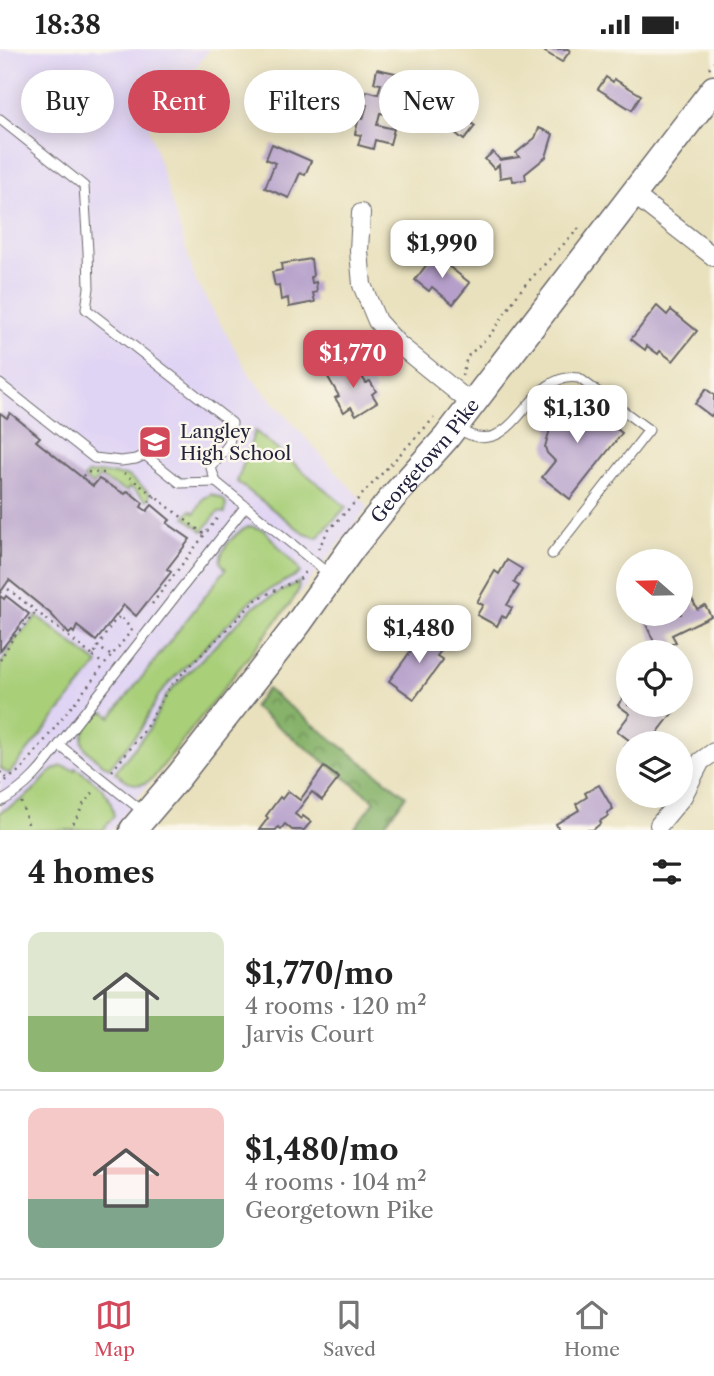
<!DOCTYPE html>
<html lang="en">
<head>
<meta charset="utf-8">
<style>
	body { margin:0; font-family:"Libre Caslon Text",serif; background:#f6f6f6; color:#222; height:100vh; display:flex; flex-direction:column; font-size:26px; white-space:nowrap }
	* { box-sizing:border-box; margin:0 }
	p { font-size:23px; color:#767676 }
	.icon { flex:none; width:38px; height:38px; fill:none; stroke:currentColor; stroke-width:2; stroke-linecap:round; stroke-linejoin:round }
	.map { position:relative; height:781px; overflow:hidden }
	.panel { display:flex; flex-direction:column; background:#fff; flex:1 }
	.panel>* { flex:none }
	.guide { position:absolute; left:21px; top:21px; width:672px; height:63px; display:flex; gap:14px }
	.needle { width:46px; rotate:290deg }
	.controls { position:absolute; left:616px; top:500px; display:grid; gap:14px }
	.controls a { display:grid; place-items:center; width:77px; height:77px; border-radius:50%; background:#fff; box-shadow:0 4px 18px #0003; font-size:35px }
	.price { position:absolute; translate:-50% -60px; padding:0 16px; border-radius:14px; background:#fff; color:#222; font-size:23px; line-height:46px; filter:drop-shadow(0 2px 4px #0008) }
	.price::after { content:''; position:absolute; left:50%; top:42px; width:21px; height:16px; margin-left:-10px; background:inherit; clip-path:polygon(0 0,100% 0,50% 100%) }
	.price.on { background:#d1495b; color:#fff }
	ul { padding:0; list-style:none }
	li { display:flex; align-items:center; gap:21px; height:175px; padding:0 28px }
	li+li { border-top:2px solid #e0e0e0 }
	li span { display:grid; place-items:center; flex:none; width:196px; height:140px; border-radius:14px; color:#555 }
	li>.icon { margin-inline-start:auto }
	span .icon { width:84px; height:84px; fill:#fffc; stroke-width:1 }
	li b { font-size:30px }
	h2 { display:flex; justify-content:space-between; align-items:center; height:84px; padding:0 28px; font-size:30px }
	.tag { padding:0 24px; border-radius:32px; background:#fff; box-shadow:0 4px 18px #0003; font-size:24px; line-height:63px }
	.tag.on { background:#d1495b; color:#fff }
	.status { display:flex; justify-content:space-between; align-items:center; height:49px; padding:0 35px; background:#fff; direction:ltr }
	.status svg { height:19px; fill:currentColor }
	.menu { display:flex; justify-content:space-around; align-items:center; height:98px; border-top:2px solid #e0e0e0; background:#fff; font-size:19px; color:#767676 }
	.menu a { display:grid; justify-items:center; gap:4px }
	.menu .on { color:#d1495b }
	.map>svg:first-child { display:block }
	.built { fill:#e0d4f4 }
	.grass { fill:#a9cf79; stroke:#66785a; stroke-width:2 }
	.forest { fill:url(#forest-crowns); stroke:#546a52; stroke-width:2 }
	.building { fill:#b6a0cb }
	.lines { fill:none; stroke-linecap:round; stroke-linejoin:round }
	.lane-casing { stroke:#686568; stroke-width:11 }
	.street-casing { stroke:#686568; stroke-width:20 }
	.primary-casing { stroke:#686568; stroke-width:29 }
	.path { stroke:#686568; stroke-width:2.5; stroke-dasharray:2 5; stroke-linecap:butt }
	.lane { stroke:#fff; stroke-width:9 }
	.street { stroke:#fff; stroke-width:18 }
	.primary { stroke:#fff; stroke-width:26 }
	.labels { text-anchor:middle; stroke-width:5; stroke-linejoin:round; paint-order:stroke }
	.poi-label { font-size:19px; fill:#22223b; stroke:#fbf7ec; text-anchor:start }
	.street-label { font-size:19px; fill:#22223b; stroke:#fbf7ec }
</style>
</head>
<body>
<div class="status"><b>18:38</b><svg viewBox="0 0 49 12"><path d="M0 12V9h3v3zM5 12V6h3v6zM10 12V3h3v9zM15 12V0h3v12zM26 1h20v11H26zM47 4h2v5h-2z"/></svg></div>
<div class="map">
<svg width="714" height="781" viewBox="0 0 714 781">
	<defs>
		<pattern id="forest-crowns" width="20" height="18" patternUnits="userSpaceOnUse" patternTransform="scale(1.75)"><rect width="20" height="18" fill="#86b269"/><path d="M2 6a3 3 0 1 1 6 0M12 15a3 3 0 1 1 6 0" fill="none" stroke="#6d9058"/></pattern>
	</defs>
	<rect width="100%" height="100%" fill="#fbf7ec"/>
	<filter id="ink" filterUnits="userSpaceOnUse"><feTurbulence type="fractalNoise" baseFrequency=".0143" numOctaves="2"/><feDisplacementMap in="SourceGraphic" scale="14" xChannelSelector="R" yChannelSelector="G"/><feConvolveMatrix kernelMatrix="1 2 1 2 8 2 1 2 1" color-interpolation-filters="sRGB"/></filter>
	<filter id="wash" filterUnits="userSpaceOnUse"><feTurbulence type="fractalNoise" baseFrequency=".00686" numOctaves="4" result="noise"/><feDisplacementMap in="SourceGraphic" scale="28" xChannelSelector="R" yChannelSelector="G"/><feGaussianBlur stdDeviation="1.57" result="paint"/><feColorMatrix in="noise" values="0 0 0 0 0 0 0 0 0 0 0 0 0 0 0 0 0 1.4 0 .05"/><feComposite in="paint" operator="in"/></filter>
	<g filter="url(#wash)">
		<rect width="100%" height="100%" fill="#e9e1bd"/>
		<path class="built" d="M0,0H210L149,79L196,233L252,329L368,458L112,781H0Z"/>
		<g class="grass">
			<path d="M255,382L346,458L317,489L305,485L237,433Z"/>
			<path d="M99,424L128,427L149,443L150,448L147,451L130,438L126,442L99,428L93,436L84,429L87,425Z"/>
			<path d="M211,445L223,450L226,455L225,464L218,463L203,482L185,468L191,461L195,464L203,450Z"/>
			<path d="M250,477L264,481L297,518L300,524L254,549L170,633L159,646L141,680L109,719C83,701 71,693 96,665L105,663L111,668L226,520L220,513C221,498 237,482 250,477Z"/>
			<path d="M299,533L298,542L293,551L154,728C139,742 129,734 115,723L148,682L166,647L175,637L254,557Z"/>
			<path d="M37,567L98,615L9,725L0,719V616L15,591Z"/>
			<path d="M62,717L75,721L76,719C97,734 110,741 114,767L103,781H0V763C13,757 24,750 35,740C44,731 49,721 62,717Z"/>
		</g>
		<path class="forest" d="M267,640L406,747L380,781H353L375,752L253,658Z"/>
		<g id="blocks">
			<g class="building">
				<path d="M547,0H568L570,2L562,13L545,3Z"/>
				<path d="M377,20L400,25L396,41L390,39L388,47H390L386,65L380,64L377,76L394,80L390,95L375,91L373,100L358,96L361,86L355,85L359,69L363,70L367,56L363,55L367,42L378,45L381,35L374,34Z"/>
				<path d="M606,28L613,33L614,30L641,46L632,61L598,40Z"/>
				<path d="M460,65L475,77L464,91L449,79Z"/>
				<path d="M539,79L553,85L546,108L525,125L526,131L513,132L512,127L500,129L499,116L494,120L485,110L493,103L500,111L519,108L516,104L535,89Z"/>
				<path d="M272,95L311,112L305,126L300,124L289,149L265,139L275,114L266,110Z"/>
				<path d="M434,206L470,234L453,255L432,238L429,242L415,231Z"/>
				<path d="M311,210L313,227L311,228L312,234L316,233L317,243L313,244L315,253L289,258L288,249L281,251L279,236L275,237L272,223L282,221L281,215Z"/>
				<path d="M657,257L667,266L671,261L697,282L673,312L660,302L658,305L647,297L645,301L631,290Z"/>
				<path d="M351,314L359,328L361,326L366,334L370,332L376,342L372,345L377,353L356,366L351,358L344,363L335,349L339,347L328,328Z"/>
				<path d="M706,340L714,346V363L711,367L695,355Z"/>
				<path d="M595,348L608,358L600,367L622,384L570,450L542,428L555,412L547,404L545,398L550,380L542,374L556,358L563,363L578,357H587Z"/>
				<path d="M0,364L7,369L10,364L40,388L36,392L93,437L99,430L125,445L128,442L143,454L141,458L147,462L152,456L170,471L167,474L190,490L167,520L171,523L136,567L124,556L96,592L77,577L74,584L72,582L69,585L51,565L9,531L0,544Z"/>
				<path d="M507,511L522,520L514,534L519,537L507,556L512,559L506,569L502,567L497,577L477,566L483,556L477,553L495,522L499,525Z"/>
				<path d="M0,547L4,550L6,547L29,565L0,602Z"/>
				<path d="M692,550L697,560L705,556L711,567L672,586L676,593L658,602L644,571L655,565H681V555Z"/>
				<path d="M426,581L446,595L437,607L443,611L414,650L389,632Z"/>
				<path d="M628,643V656H666L674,662L652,691L649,689L647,692L650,695H628V701L625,698L630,692L617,682L630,665L618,656Z"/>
				<path d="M324,718L339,729L322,751L312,743L295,765L301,770L303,767L311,773L304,781H292L285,775L281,780L278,778L276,781H259L268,769L266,767L280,748L282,750L288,742L300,751Z"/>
				<path d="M599,736L613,760L607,764L608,767L600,772L601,774L593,781H559L556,775L579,761L576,755L587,748L585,744Z"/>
			</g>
		</g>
	</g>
	<g filter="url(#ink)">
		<use href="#blocks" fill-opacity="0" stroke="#686568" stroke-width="2"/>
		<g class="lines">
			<defs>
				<g id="lane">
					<path d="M0,70L84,137L88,202L89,239L86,260L232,374L229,395L211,419L216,433L330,526"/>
					<path d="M0,335L94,409L121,412L136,410L145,406L180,434L216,433"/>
					<path d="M456,378C516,421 524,320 579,329L649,381L552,505"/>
					<path d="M59,696L145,764"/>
					<path d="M0,753C26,739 42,720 59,696L245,458"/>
				</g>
				<g id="street">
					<path d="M633,145L714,208"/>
					<path d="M361,164L359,202L362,236L377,272L398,295L472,355"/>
					<path d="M659,776L683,747L701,712L714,703"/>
				</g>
				<g id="primary">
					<path id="s1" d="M133,781L179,727L298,575L352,499L393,448L446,389L714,40"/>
				</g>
			</defs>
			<use href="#lane" class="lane-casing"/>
			<use href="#street" class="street-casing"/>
			<use href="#primary" class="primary-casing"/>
			<g class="path">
				<path d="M709,19L714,13"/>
				<path d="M462,327L467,308L490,286L523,238L580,178"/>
				<path d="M124,424L205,486"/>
				<path d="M83,427L86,423L104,424"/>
				<path d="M149,453L155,447"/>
				<path d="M318,500L328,482L434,369"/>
				<path d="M8,540L93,607L98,598"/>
				<path d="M152,555L218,468"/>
				<path d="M110,606L98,598L111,576L120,567L131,580"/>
				<path d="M93,607L103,615"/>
				<path d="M0,611L13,589L36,563"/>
				<path d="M112,722L142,685L170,637L257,550L301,529L306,521"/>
				<path d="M0,723L8,730"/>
				<path d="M0,736L23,719L135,577"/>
				<path d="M21,753L30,781"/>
				<path d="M70,781L84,754L96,740"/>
			</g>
			<use href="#lane" class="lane"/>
			<use href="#street" class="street"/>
			<use href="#primary" class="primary"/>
		</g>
	</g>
	<defs>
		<symbol id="school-square" viewBox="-11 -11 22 22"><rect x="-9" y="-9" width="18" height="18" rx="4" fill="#d1495b" stroke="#fbf7ec"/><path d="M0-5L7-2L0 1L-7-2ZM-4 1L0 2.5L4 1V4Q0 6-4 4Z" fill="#fff"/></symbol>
	</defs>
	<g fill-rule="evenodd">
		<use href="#school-square" x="136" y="374" width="38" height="38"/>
	</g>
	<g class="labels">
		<g class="poi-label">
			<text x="180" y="389">Langley<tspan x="180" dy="22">High School</tspan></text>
		</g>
		<g class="street-label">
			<text dy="7" stroke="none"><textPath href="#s1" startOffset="471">Georgetown Pike</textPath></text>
		</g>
	</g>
</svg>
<div class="controls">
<a><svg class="needle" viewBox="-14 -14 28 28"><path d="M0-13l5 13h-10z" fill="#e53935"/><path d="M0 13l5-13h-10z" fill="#767676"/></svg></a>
<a><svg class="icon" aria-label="locate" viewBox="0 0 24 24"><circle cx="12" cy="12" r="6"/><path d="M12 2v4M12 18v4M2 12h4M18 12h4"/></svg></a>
<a><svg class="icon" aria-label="layers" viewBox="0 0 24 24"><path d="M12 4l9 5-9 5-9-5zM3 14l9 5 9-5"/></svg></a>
</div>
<b class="price" style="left:442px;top:231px">$1,990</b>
<b class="price on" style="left:353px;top:341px">$1,770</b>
<b class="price" style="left:577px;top:396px">$1,130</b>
<b class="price" style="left:419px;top:616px">$1,480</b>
<div class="guide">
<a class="tag">Buy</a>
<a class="tag on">Rent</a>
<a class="tag">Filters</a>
<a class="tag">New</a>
</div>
</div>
<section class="panel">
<h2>4 homes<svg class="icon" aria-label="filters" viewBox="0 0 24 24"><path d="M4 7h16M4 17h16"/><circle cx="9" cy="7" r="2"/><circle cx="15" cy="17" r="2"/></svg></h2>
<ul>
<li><span style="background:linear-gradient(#dfe7d0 60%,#8fb573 0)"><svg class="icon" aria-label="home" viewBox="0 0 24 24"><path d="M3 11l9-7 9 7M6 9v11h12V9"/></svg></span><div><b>$1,770/mo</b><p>4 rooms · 120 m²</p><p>Jarvis Court</p></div></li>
<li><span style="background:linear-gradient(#f6c9c9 65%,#7fa58c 0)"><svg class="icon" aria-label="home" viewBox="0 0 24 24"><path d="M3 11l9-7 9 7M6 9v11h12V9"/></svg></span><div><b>$1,480/mo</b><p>4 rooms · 104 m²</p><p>Georgetown Pike</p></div></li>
</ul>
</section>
<nav class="menu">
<a class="on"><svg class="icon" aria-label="map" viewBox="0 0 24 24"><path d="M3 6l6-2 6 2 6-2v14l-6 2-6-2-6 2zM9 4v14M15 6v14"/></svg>Map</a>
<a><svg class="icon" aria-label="saved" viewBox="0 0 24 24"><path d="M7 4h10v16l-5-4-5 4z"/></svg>Saved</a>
<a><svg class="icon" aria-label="home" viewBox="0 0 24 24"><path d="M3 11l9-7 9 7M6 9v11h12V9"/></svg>Home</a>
</nav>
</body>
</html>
